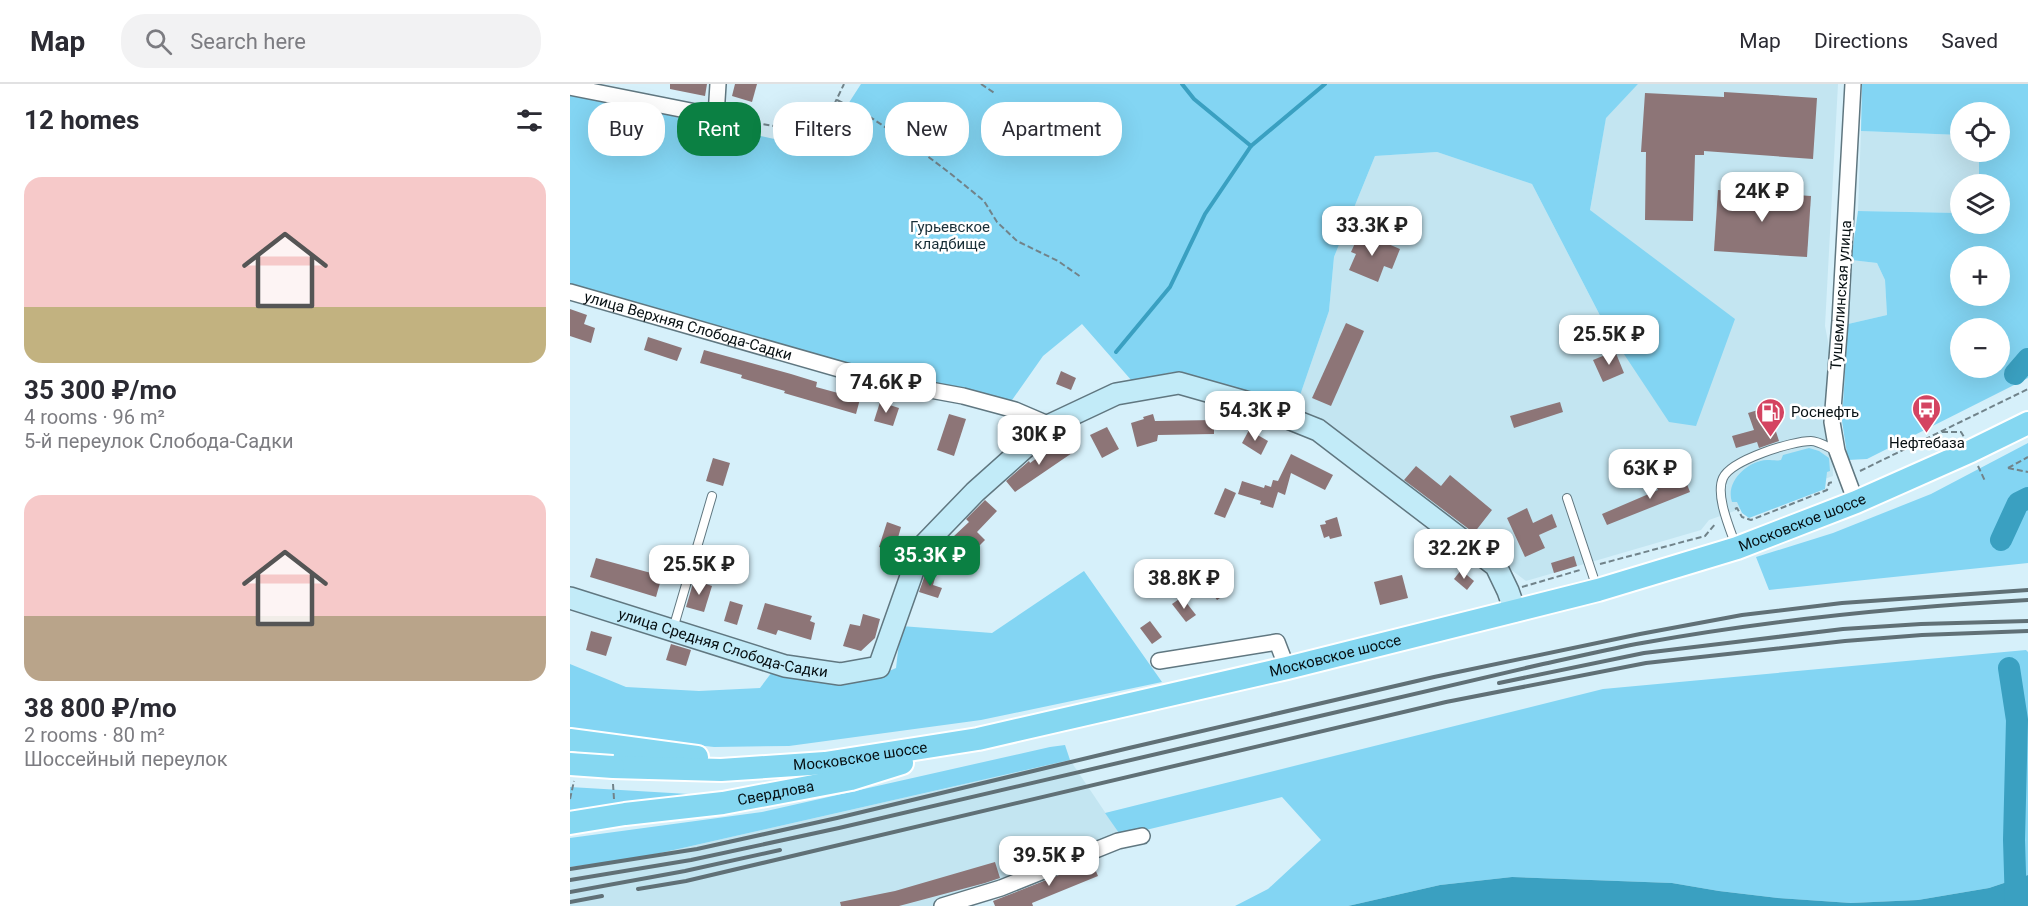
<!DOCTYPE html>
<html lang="en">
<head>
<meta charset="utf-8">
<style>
	body { margin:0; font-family:Roboto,sans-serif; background:#f2f2f3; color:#2b2b33; height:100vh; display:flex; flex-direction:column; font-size:22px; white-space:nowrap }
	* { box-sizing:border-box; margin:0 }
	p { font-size:20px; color:#7c7c81 }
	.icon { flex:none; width:33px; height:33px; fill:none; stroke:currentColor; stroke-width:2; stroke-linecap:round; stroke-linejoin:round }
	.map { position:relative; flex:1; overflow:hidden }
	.drawer { display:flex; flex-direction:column; background:#fff; width:570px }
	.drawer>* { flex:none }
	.guide { position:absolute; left:18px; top:18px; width:570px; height:54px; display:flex; gap:12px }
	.fabs { position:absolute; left:1380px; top:18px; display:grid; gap:12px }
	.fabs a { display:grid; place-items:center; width:60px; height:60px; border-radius:50%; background:#fff; box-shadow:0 6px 24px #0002; font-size:30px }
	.price { position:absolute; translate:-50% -51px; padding:0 14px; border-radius:12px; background:#fff; color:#222; font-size:20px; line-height:39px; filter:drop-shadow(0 2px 3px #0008) }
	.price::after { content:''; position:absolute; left:50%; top:36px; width:18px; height:14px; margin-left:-9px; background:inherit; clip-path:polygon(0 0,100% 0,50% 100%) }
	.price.current { background:#0b8043; color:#fff }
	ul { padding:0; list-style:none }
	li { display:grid; align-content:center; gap:12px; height:318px; padding:0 24px }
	li span { display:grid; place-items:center; height:186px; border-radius:18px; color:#555 }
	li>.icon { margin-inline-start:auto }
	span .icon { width:108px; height:108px; fill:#fffc; stroke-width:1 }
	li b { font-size:26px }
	h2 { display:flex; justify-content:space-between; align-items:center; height:72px; padding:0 24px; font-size:26px }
	.pill { padding:0 21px; border-radius:24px; background:#fff; box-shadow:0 6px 24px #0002; font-size:21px; line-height:54px }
	.pill.current { background:#0b8043; color:#fff }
	header { display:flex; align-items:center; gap:36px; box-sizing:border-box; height:84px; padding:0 30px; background:#fff; border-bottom:2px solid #e1e1e2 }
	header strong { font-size:28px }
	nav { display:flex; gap:33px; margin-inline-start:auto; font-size:21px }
	.search { width:420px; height:54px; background:#f2f2f3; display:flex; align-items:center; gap:15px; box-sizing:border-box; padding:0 21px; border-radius:24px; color:#7c7c81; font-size:22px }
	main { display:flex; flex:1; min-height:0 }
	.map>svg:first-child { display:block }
	.built { fill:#c3e5f1 }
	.green { fill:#83d5f3; fill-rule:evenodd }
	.water { fill:#3aa0c1 }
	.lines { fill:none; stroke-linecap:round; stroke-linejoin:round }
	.stream { stroke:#3aa0c1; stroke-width:4 }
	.river { stroke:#3aa0c1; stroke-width:22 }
	.building { fill:#8d7577 }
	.lane-casing { stroke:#607780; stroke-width:10 }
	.street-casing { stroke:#607780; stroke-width:18 }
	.secondary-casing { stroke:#607780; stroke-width:24 }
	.primary-casing { stroke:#fff; stroke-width:26 }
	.path { stroke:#71838a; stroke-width:2; stroke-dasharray:6 3; stroke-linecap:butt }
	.lane { stroke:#fff; stroke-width:8 }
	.street { stroke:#fff; stroke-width:15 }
	.secondary { stroke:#c2ebf8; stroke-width:21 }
	.primary { stroke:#85d7f1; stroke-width:22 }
	.rail { stroke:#607076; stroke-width:4 }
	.primary-bridge-casing { stroke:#fff; stroke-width:26; stroke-linecap:butt }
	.primary-bridge { stroke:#85d7f1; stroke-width:22 }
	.labels { text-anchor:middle; stroke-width:5; stroke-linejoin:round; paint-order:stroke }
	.park-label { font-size:15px; fill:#192f38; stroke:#fff }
	.street-label { font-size:15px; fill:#071013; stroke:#fff }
	.poi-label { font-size:15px; fill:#071013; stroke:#fff; text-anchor:start }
</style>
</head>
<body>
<header>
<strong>Map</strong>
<div class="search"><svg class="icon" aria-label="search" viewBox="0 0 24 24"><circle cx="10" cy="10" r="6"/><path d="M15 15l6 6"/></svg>Search here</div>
<nav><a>Map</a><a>Directions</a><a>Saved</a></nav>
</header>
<main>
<section class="drawer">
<h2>12 homes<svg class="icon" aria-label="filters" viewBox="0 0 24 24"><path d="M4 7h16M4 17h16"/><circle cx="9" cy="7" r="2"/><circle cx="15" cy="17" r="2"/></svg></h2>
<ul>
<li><span style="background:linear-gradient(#f6c9c9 70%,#c2b280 0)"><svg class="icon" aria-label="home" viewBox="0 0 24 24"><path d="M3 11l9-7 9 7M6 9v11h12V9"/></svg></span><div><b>35 300 ₽/mo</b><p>4 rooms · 96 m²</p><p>5-й переулок Слобода-Садки</p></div></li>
<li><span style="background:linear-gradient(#f6c9c9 65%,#b9a48a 0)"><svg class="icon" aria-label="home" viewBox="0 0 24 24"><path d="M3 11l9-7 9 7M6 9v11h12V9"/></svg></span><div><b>38 800 ₽/mo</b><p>2 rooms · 80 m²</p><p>Шоссейный переулок</p></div></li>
</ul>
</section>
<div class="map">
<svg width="1458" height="822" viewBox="0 0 1458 822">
	<rect width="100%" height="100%" fill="#d6f0fa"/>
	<g class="built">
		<path d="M1068,0H1268L1255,242L1259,263L1263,392L1139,436L1131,446L956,497L726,323L759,227L764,173L805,72L867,68L962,100L1036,243L1020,126L1036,33Z"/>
		<path d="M1291,47L1390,51V68H1409V100H1390V129L1288,127Z"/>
		<path d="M1281,176L1307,179L1315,196L1317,231L1278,240Z"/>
		<path d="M500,676L551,752L364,822H0V783L64,775Z"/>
	</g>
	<g class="green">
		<path d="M291,0H1068L1036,34L1020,126L1165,235L1126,342L1099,338L1036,243L962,100L867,68L805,72L764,173L759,227L726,323L603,288L562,297L512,240L473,272L440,319L313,293L0,201V9L249,65Z"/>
		<path d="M1292,0H1458V294L1297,375L1278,376L1272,337L1278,240L1317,231L1315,196L1307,179L1281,176L1288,127L1390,129V140H1430V100H1409V68H1430V28H1390V51L1291,47ZM1390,172H1430V212H1390ZM1390,244H1430V284H1390Z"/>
		<path d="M1458,359V479L1199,506L1186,473L1263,449L1361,410Z"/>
		<path d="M1239,364L1249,367L1259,374L1260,387L1257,388L1255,405L1179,434L1172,429L1167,418H1162C1155,398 1177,377 1197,376C1203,376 1206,377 1211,376L1213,371Z"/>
		<path d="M514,487L592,598L411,636L219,662L144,663L0,647V580L56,603L129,607L190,604L202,588L236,596L297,597L326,584L331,542L422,549Z"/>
		<path d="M1456,566L1458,568V791L1419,804L1348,816L1281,819L1208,814L1149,807L1102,799L942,793L870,801L778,822H665L698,805L751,756L712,713L551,752L535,729L1033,605Z"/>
		<path d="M495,661L500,676L64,775L0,783V754L192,728L480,663Z"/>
		<path d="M0,703L135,711L0,735Z"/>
	</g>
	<path class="water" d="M1458,791V822H778L870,801L942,793L1102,799L1149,807L1208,814L1281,819L1348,816L1419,804Z"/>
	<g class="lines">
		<g class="stream">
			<path d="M612,0L624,15L681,62"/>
			<path d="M546,268L600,203L635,130L681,62L755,0"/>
		</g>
		<g class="river">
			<path d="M1445,290L1458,275"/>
			<path d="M1431,456L1448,419L1458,414"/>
			<path d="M1439,584L1447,636L1444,756L1446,822"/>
		</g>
	</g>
	<g class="building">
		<path d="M100,0H137L135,12L100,5Z"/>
		<path d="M165,0H187L182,18L162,12Z"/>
		<path d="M1154,8L1247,14L1243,75L1134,67V71H1125L1123,137L1075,136L1076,68H1071L1075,9L1154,13Z"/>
		<path d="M1148,106L1241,112L1237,173L1144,167Z"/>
		<path d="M790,148L830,165L822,185L814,182L808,198L779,186L786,170L781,168Z"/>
		<path d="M0,225L17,231L14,240L25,244L21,259L0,252Z"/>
		<path d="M776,239L794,247L761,322L742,314Z"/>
		<path d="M78,253L112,264L107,277L74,266Z"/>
		<path d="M134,266L221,290L247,298L246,303L290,315L286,330L214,309L215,307L171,294L172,291L130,279Z"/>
		<path d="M1045,267L1054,289L1033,298L1023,276Z"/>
		<path d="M491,287L506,294L501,306L486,300Z"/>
		<path d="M310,318L329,324L323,342L304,337Z"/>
		<path d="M990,318L993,328L944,344L940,332Z"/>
		<path d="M1198,323L1209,357L1189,364L1187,358L1166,364L1162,352L1184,346L1178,329Z"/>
		<path d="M379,330L396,335L384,372L367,366Z"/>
		<path d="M583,330L585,337L644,336V350L588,351L587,357L567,363L561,339L574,335L573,333Z"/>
		<path d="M537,343L549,365L532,374L520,351Z"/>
		<path d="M679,346L698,357L691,371L672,359Z"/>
		<path d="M497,356L505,367L445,408L436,397L459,377L460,379L474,369L475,371Z"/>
		<path d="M721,370L763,391L755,406L721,389L715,411L708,408L703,424L690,420L691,417L668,410L672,397L694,404L695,401L701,403L703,396L708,397Z"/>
		<path d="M143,374L160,379L153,402L136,397Z"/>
		<path d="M846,382L871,402L880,391L922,426L904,449L834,396Z"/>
		<path d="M1113,390L1120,408L1037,441L1032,430L1088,406L1086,401Z"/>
		<path d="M655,404L666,409L655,434L644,430Z"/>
		<path d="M415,416L427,427L407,448L415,456L407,464L402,459L391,469L387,465L376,475L368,467L399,438L396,435Z"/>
		<path d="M957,424L963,439L982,430L987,443L969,451L975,464L955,473L937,434Z"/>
		<path d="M767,433L772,452L760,455L759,452L754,454L750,441L756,440L755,437Z"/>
		<path d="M317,438L331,443L324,468L309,463Z"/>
		<path d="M1004,472L1007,482L984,489L981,479Z"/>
		<path d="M26,474L92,492L86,513L20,493Z"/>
		<path d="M891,486L904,497L897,506L884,495Z"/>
		<path d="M355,491L365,494L363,501L372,504L368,514L349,508Z"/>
		<path d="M832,491L838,514L810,521L804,498Z"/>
		<path d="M644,494L656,510L647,516L636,500Z"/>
		<path d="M124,496L142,502L134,528L116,523Z"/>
		<path d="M612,513L626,531L616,538L602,520Z"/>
		<path d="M160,517L173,521L167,541L154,537Z"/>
		<path d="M195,519L242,532L240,537L245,539L241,556L208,546L206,551L187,545Z"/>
		<path d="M293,530L310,535L305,554L291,567L273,562L280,540L290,542Z"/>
		<path d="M580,537L592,553L582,560L570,544Z"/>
		<path d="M21,547L42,553L36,572L16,566Z"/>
		<path d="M101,560L121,566L116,582L96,576Z"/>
		<path d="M425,778L430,794L415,799L329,822H271L270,818L325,807Z"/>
		<path d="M522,778L528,792L462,819L463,822H425L423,817Z"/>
	</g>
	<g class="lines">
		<defs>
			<g id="lane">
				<path d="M997,414L1027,504"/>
				<path d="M1166,462C1160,445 1145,411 1153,394C1161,376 1222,357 1241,357C1249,357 1259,364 1267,367"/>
				<path d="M103,545L142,412"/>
			</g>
			<g id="street">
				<path d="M1283,0L1270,237L1262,338L1267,367L1286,418"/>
				<path d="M0,3L146,32L148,0"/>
				<path id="s1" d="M0,208L311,297L393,312L445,326L480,341"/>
				<path d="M589,577L707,558L717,584"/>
				<path d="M372,822L431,804L548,757L572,752"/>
			</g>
			<g id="secondary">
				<path id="s2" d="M0,514L215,582L270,590L309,583L351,464L405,408L480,341L546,310L609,299L683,320L748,346L926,482L938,507L945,527"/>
			</g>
			<g id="primary">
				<path d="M0,656L127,673"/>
				<path id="s3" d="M43,683L151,686L255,679L408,655L717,584L1028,506L1167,464L1286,418L1401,367L1458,339"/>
				<path id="s4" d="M0,739L55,730L153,719L281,695L332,679"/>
			</g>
		</defs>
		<use href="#lane" class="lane-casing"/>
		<use href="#street" class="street-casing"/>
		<use href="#secondary" class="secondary-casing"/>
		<use href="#primary" class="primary-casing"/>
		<g class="path">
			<path d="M411,0L426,10"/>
			<path d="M267,16L297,31L348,65L381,90L414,117L427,138L447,157L488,177L511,193"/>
			<path d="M158,34L250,50L274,0"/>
			<path d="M1372,348H1391L1394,353"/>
			<path d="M1408,382L1415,397"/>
			<path d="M1438,384L1458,373"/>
			<path d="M1438,384L1458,388"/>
			<path d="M1290,387L1458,305"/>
			<path d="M1165,425L1167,424L1172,433L1181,436L1257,406L1259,399L1263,398"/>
			<path d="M1030,480L1135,452L1146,439"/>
			<path d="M952,503L1010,486"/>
			<path d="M43,700L44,715"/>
			<path d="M0,715L4,697"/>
		</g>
		<use href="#lane" class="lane"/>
		<use href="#street" class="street"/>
		<use href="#secondary" class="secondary"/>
		<use href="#primary" class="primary"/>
		<g class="rail">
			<path d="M929,599L1074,569L1174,557L1273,545L1351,540L1458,537"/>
			<path d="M0,785L127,765L267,734L559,664L864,593L1070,550L1172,531L1272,519L1458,506"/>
			<path d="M0,796L121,776L269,744L973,580C1006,573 1039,565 1072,559C1200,536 1329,523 1458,516"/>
			<path d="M68,805L116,797L876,618L1076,579L1275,557L1352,551L1458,547"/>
			<path d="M0,808L115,787L210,766"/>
			<path d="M0,818L32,812"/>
		</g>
		<defs>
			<path id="primary-bridge" d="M0,680L43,683"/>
		</defs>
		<use href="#primary-bridge" class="primary-bridge-casing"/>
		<use href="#primary-bridge" class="primary-bridge"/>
	</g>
	<defs>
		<symbol id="bus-pin" viewBox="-11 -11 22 30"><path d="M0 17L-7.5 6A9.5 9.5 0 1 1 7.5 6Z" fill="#d44461" stroke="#fff"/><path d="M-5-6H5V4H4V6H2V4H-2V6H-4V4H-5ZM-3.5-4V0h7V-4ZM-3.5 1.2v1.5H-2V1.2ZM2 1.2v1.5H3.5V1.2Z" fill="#fff"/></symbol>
		<symbol id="fuel-pin" viewBox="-11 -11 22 30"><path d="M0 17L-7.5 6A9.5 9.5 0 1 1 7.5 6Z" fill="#d44461" stroke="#fff"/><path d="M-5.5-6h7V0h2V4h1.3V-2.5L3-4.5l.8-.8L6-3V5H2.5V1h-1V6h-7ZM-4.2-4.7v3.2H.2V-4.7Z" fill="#fff"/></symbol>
	</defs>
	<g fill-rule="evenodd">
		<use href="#bus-pin" x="1340" y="308" width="33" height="45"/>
		<use href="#fuel-pin" x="1184" y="312" width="33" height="45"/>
	</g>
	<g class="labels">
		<g class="park-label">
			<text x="380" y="148">Гурьевское<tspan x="380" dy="17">кладбище</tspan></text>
		</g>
		<g class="street-label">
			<text transform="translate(1271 211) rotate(-86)" y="5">Тушемлинская улица</text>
			<text dy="5" stroke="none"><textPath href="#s1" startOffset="123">улица Верхняя Слобода-Садки</textPath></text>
			<text dy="5" stroke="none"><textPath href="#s3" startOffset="1220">Московское шоссе</textPath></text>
			<text dy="5" stroke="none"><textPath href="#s2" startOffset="160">улица Средняя Слобода-Садки</textPath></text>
			<text dy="5" stroke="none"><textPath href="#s3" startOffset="734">Московское шоссе</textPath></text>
			<text dy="5" stroke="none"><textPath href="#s3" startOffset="248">Московское шоссе</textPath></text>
			<text dy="5" stroke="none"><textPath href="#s4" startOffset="208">Свердлова</textPath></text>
		</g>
		<g class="poi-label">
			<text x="1221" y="333">Роснефть</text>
			<text x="1357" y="364" text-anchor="middle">Нефтебаза</text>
		</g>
	</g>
</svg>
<div class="fabs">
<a><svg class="icon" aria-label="locate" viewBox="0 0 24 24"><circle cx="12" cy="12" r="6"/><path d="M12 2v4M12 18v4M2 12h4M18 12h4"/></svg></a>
<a><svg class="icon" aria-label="layers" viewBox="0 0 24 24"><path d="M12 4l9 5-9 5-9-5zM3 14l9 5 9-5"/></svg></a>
<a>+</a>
<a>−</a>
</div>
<b class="price" style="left:1192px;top:139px">24K ₽</b>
<b class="price" style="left:802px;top:173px">33.3K ₽</b>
<b class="price" style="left:1039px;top:282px">25.5K ₽</b>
<b class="price" style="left:316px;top:330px">74.6K ₽</b>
<b class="price" style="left:685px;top:358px">54.3K ₽</b>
<b class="price" style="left:469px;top:382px">30K ₽</b>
<b class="price" style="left:1080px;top:416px">63K ₽</b>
<b class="price" style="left:894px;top:496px">32.2K ₽</b>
<b class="price current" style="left:360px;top:503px">35.3K ₽</b>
<b class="price" style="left:129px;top:512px">25.5K ₽</b>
<b class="price" style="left:614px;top:526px">38.8K ₽</b>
<b class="price" style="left:479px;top:803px">39.5K ₽</b>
<div class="guide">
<a class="pill">Buy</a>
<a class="pill current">Rent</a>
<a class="pill">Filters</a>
<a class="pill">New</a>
<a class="pill">Apartment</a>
</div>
</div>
</main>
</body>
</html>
